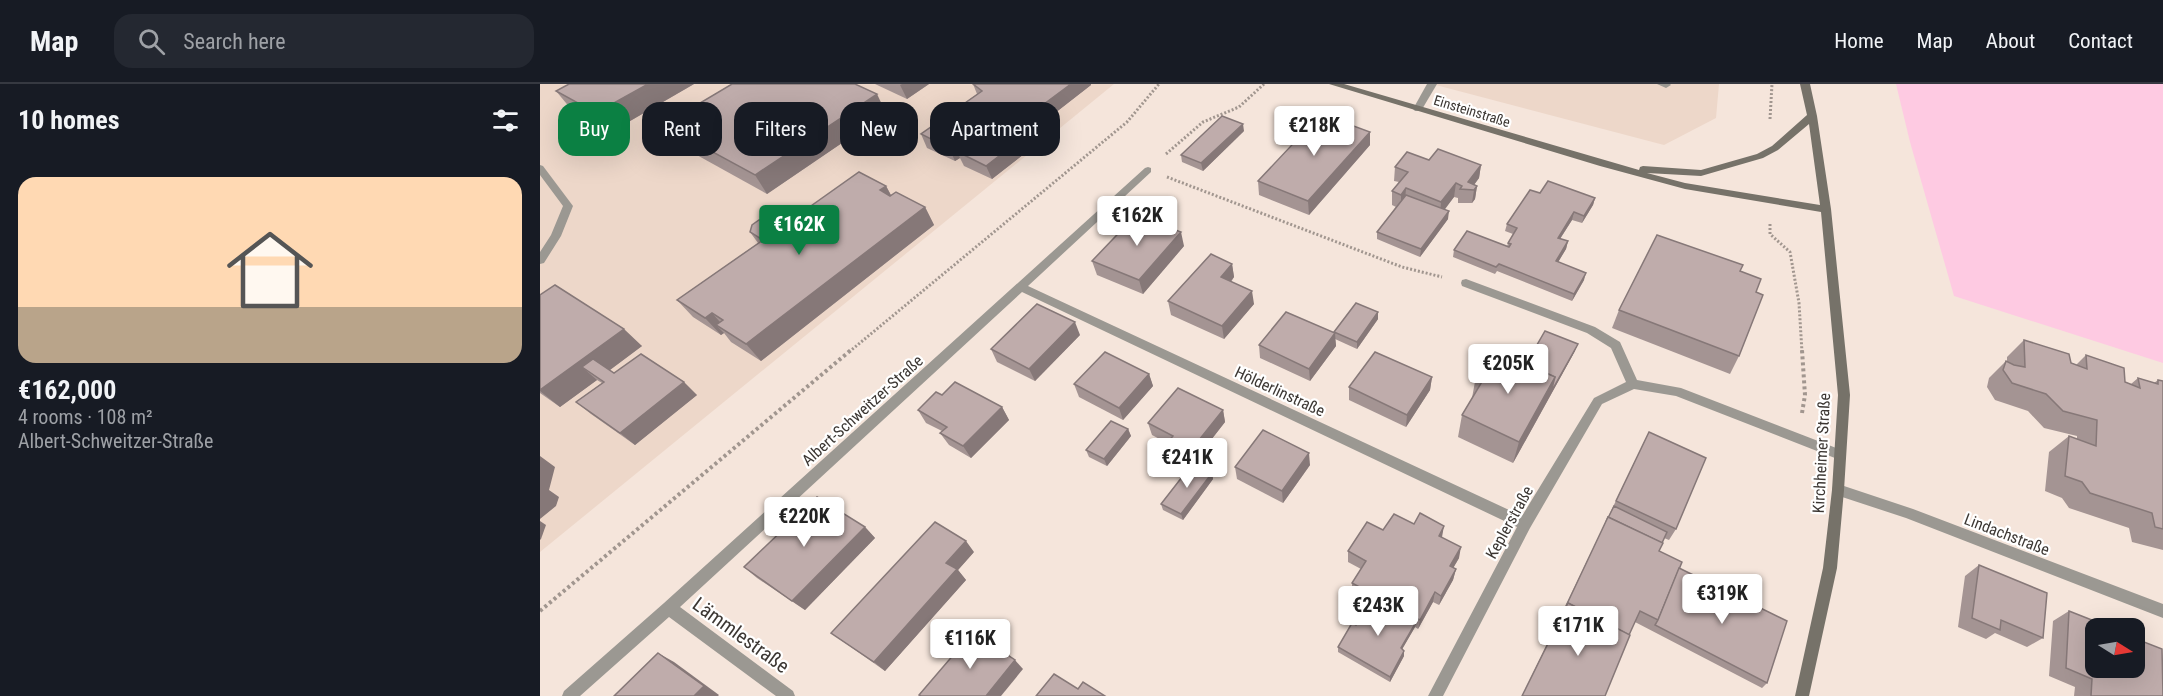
<!DOCTYPE html>
<html lang="en">
<head>
<meta charset="utf-8">
<style>
	body { margin:0; font-family:"Roboto Condensed",sans-serif; background:#242831; color:#f1f3f6; height:100vh; display:flex; flex-direction:column; font-size:22px; white-space:nowrap }
	* { box-sizing:border-box; margin:0 }
	p { font-size:20px; color:#9ea1a6 }
	.icon { flex:none; width:33px; height:33px; fill:none; stroke:currentColor; stroke-width:2; stroke-linecap:round; stroke-linejoin:round }
	.map { position:relative; flex:1; overflow:hidden }
	.details { display:flex; flex-direction:column; background:#171b24; width:540px }
	.details>* { flex:none }
	.guide { position:absolute; left:18px; top:18px; width:570px; height:54px; display:flex; gap:12px }
	.needle { width:39px; rotate:101deg }
	.tools { position:absolute; left:1545px; top:534px; display:grid; gap:12px }
	.tools a { display:grid; place-items:center; width:60px; height:60px; border-radius:12px; background:#171b24; box-shadow:0 6px 24px #0002; font-size:30px }
	.price { position:absolute; translate:-50% -51px; padding:0 14px; border-radius:6px; background:#fff; color:#222; font-size:20px; line-height:39px; filter:drop-shadow(0 2px 3px #0008) }
	.price::after { content:''; position:absolute; left:50%; top:36px; width:18px; height:14px; margin-left:-9px; background:inherit; clip-path:polygon(0 0,100% 0,50% 100%) }
	.price.current { background:#0b8043; color:#fff }
	ul { padding:0; list-style:none }
	li { display:grid; align-content:center; gap:12px; height:318px; padding:0 18px }
	li+li { border-top:2px solid #363941 }
	li span { display:grid; place-items:center; height:186px; border-radius:18px; color:#555 }
	li>.icon { margin-inline-start:auto }
	span .icon { width:108px; height:108px; fill:#fffc; stroke-width:1 }
	li b { font-size:26px }
	h2 { display:flex; justify-content:space-between; align-items:center; height:72px; padding:0 18px; font-size:26px }
	.chip { padding:0 21px; border-radius:18px; background:#171b24; box-shadow:0 6px 24px #0002; font-size:21px; line-height:54px }
	.chip.current { background:#0b8043; color:#fff }
	header { display:flex; align-items:center; gap:36px; box-sizing:border-box; height:84px; padding:0 30px; background:#171b24; border-bottom:2px solid #363941 }
	header strong { font-size:28px }
	nav { display:flex; gap:33px; margin-inline-start:auto; font-size:21px }
	.search { width:420px; height:54px; background:#242831; display:flex; align-items:center; gap:15px; box-sizing:border-box; padding:0 21px; border-radius:18px; color:#9ea1a6; font-size:22px }
	main { display:flex; flex:1; min-height:0 }
	.map>svg:first-child { display:block }
	.built { fill:#edd7c9 }
	.green { fill:#fecae2 }
	.lines { fill:none; stroke-linecap:round; stroke-linejoin:round }
	.path-far1 { stroke:#a1968f; stroke-width:3; stroke-dasharray:2 2; stroke-linecap:butt }
	.path { stroke:#a1968f; stroke-width:4; stroke-dasharray:3 3; stroke-linecap:butt }
	.lane { fill:#9b9892; fill-rule:evenodd }
	.street { fill:#9b9892; fill-rule:evenodd }
	.secondary { fill:#767269; fill-rule:evenodd }
	.wall { fill:#a49493 }
	.shaded-wall { fill:#867878 }
	.building { fill:#bfacab; stroke:#867878; stroke-width:1.5 }
	.labels { text-anchor:middle; stroke-width:4.5; stroke-linejoin:round; paint-order:stroke }
	.far-street-label { font-size:14px; fill:#3c3733; stroke:#fff }
	.street-label { font-size:16px; fill:#3c3733; stroke:#fff }
	.near-street-label { font-size:20px; fill:#3c3733; stroke:#fff }
</style>
</head>
<body>
<header>
<strong>Map</strong>
<div class="search"><svg class="icon" aria-label="search" viewBox="0 0 24 24"><circle cx="10" cy="10" r="6"/><path d="M15 15l6 6"/></svg>Search here</div>
<nav><a>Home</a><a>Map</a><a>About</a><a>Contact</a></nav>
</header>
<main>
<section class="details">
<h2>10 homes<svg class="icon" aria-label="filters" viewBox="0 0 24 24"><path d="M4 7h16M4 17h16"/><circle cx="9" cy="7" r="2"/><circle cx="15" cy="17" r="2"/></svg></h2>
<ul>
<li><span style="background:linear-gradient(#ffd9b3 70%,#b9a48a 0)"><svg class="icon" aria-label="home" viewBox="0 0 24 24"><path d="M3 11l9-7 9 7M6 9v11h12V9"/></svg></span><div><b>€162,000</b><p>4 rooms · 108 m²</p><p>Albert-Schweitzer-Straße</p></div></li>
</ul>
</section>
<div class="map">
<svg width="1623" height="612" viewBox="0 0 1623 612">
	<rect width="100%" height="100%" fill="#f5e5db"/>
	<g class="built">
		<path d="M0,0H574L0,468Z"/>
		<path d="M892,0H1179L1176,34L1124,61Z"/>
	</g>
	<path class="green" d="M1356,0H1623V279L1414,212L1370,58Z"/>
	<g class="lines">
		<g class="path-far1">
			<path d="M1230,35L1232,0"/>
			<path d="M626,70L663,38L699,23L724,0"/>
			<path d="M627,93L862,183L902,193"/>
			<path d="M1230,140V150L1250,168L1259,219L1262,268"/>
			<path d="M309,268L587,38L619,0"/>
		</g>
		<g class="path">
			<path d="M1262,329L1265,311L1262,266"/>
			<path d="M0,527L311,266"/>
		</g>
		<g class="lane">
			<path d="M887,0H897L881,27H875L873,25Z"/>
			<path d="M1117,0H1130L1131,1L1126,4Z"/>
		</g>
		<g class="street">
			<path d="M0,81L3,82L33,122L21,152L4,179L0,180V168L11,151L23,122L0,91Z"/>
			<path d="M608,83L611,84V88L488,202L982,432L1054,314L1086,298L1071,264L1047,249L922,202L921,199L922,196L926,195L1055,243L1080,258L1097,296L1141,304L1304,367L1306,371L1304,375L1300,376L1136,312L1094,305L1062,320L990,444L903,612H888L977,443L482,208L140,523L253,607L255,612H236L129,533L40,612H22L24,607L124,519L605,84Z"/>
			<path d="M1298,400L1373,425L1623,520V534L1366,434L1293,410L1292,406L1293,402Z"/>
		</g>
		<path class="secondary" d="M789,0H804L1099,86L1100,83L1103,82L1161,86L1217,70L1232,62L1267,31L1260,0H1270L1277,32L1291,125L1310,311L1304,406L1297,484L1269,612H1255L1283,484L1292,406L1298,311L1281,128L1145,105L1060,82ZM1269,40L1280,121L1145,99L1107,89L1161,92L1223,74L1238,66Z"/>
	</g>
	<g class="wall">
		<path d="M154,0L71,48L31,25L16,7Z"/>
		<path d="M335,0H389L367,15Z"/>
		<path d="M433,0L551,1L515,29L519,43L452,95L424,82L420,74L415,77L387,64L381,50L437,10Z"/>
		<path d="M346,29L227,110L137,60L123,41Z"/>
		<path d="M704,47L663,87L642,78L641,71Z"/>
		<path d="M830,48V61L769,131L719,111L718,97Z"/>
		<path d="M941,81L939,94L934,101L937,102L935,115L932,119H918V114L914,113L904,125L908,135L880,173L837,155V148L856,123L852,121V107L859,98L854,97L855,83Z"/>
		<path d="M346,102L351,111L385,123L394,141L221,277L191,258L184,249L181,251L153,233L137,216L218,159L210,148L244,141Z"/>
		<path d="M1000,109L1055,114L1053,121L1042,139L1032,136L1020,155L1028,157L1026,165L1018,178L1044,196L1032,217L957,187L955,190L913,173L914,166L967,163L968,159L973,150L965,147L967,140Z"/>
		<path d="M644,162L603,210L557,191L552,177Z"/>
		<path d="M692,180L694,193L691,198L714,220L684,255L631,231L628,217Z"/>
		<path d="M1200,187L1216,208L1199,272L1190,290L1072,244L1079,226Z"/>
		<path d="M0,211L102,262L70,286L74,289L157,311L95,361L51,330L36,318L62,299L57,296L20,323L0,309Z"/>
		<path d="M838,228V235L817,265L795,255L796,262L770,297L720,274L719,261L794,249V248Z"/>
		<path d="M540,251L495,297L457,278L451,265Z"/>
		<path d="M1484,256L1536,281L1546,271L1585,298L1591,300L1598,294L1614,299L1618,296L1623,297V466L1592,458L1589,444L1529,424L1522,414L1505,407L1509,368L1529,352L1537,355V352L1504,344L1488,327L1455,316L1447,303L1449,294L1466,277L1467,278V273Z"/>
		<path d="M1035,267L973,379L918,353L922,331L932,314L936,292Z"/>
		<path d="M609,290L613,302L583,336L539,313L534,300Z"/>
		<path d="M892,293L890,306L866,343L809,316V303Z"/>
		<path d="M402,311L462,323L469,336L431,374L409,361L400,349L402,347L386,339L378,326Z"/>
		<path d="M683,326L685,338L653,379L672,389L673,395L643,436L623,426L621,420L649,383L630,372L626,360L627,359L612,351L608,339Z"/>
		<path d="M588,345L591,352L567,382L549,373L546,366Z"/>
		<path d="M1109,348L1136,445L1129,456L1124,454L1119,467L1139,484L1227,599L1222,604L1095,538L982,612Z"/>
		<path d="M770,381L743,419L697,395L695,383Z"/>
		<path d="M325,443L335,454L265,526L217,494L204,483Z"/>
		<path d="M902,453L919,474L913,484L916,485L913,496L899,521L893,518L878,545L875,543L862,565L864,572L850,598L798,568V563L816,541L829,518L812,509V499L821,485L808,478V467Z"/>
		<path d="M434,468L418,486L426,496L345,587L291,549Z"/>
		<path d="M1439,481L1503,554L1487,563L1455,549L1446,555L1418,543L1425,492Z"/>
		<path d="M1529,527L1623,612H1534L1535,603L1509,592L1513,537Z"/>
	</g>
	<g class="shaded-wall">
		<path d="M108,0H154L71,48L56,29Z"/>
		<path d="M362,0H389L367,15L360,1Z"/>
		<path d="M531,0H551V1L515,29L519,43L452,95L446,82L500,23Z"/>
		<path d="M337,10L346,29L227,110L215,91Z"/>
		<path d="M703,40L704,47L663,87L661,79Z"/>
		<path d="M830,48V61L769,131L768,117Z"/>
		<path d="M414,60L420,74L415,77L409,64Z"/>
		<path d="M941,81L939,94L930,106L928,98Z"/>
		<path d="M916,99L914,113L900,132L901,118Z"/>
		<path d="M346,102L356,121L340,106Z"/>
		<path d="M937,102L935,115L932,119L934,106Z"/>
		<path d="M866,104L865,118L861,124V111Z"/>
		<path d="M1055,114L1053,121L1042,139L1044,132Z"/>
		<path d="M385,123L394,141L221,277L206,260Z"/>
		<path d="M909,127L908,135L880,173L881,165Z"/>
		<path d="M1034,128L1032,136L1016,161L1018,154Z"/>
		<path d="M641,148L644,162L603,210L599,196Z"/>
		<path d="M1028,157L1026,165L1014,185L1016,177Z"/>
		<path d="M692,180L694,193L683,207L681,193Z"/>
		<path d="M1046,189L1044,196L1032,217L1034,210Z"/>
		<path d="M712,207L714,220L684,255L682,242Z"/>
		<path d="M838,228V235L817,265V258Z"/>
		<path d="M172,229L188,247L176,241L184,249L181,251L165,234Z"/>
		<path d="M535,238L540,251L495,297L489,285Z"/>
		<path d="M84,245L102,262L59,294L42,283L57,296L20,323L0,307V306Z"/>
		<path d="M795,249L796,262L770,297L769,285Z"/>
		<path d="M1038,260L1035,267L973,379L979,358L1015,293Z"/>
		<path d="M609,290L613,302L583,336L579,324Z"/>
		<path d="M892,293L890,306L866,343L867,331Z"/>
		<path d="M144,298L157,311L95,361L80,349Z"/>
		<path d="M462,323L469,336L431,374L423,362Z"/>
		<path d="M683,326L685,338L650,383L647,371Z"/>
		<path d="M588,345L591,352L567,382L564,375Z"/>
		<path d="M769,369L770,381L743,419L742,407Z"/>
		<path d="M0,372L15,383L9,406L19,413L16,422L0,435Z"/>
		<path d="M672,389L673,395L643,436L641,430Z"/>
		<path d="M0,437L6,441L1,455L0,456Z"/>
		<path d="M904,442L902,453L897,463L899,452Z"/>
		<path d="M325,443L335,454L265,526L252,517Z"/>
		<path d="M426,457L434,468L418,486L426,496L345,587L334,578L406,479Z"/>
		<path d="M921,463L919,474L908,493L910,482Z"/>
		<path d="M916,485L913,496L899,521L901,512Z"/>
		<path d="M895,508L893,518L878,545L880,536Z"/>
		<path d="M876,538L875,543L860,569L861,564Z"/>
		<path d="M864,567V572L850,598V593Z"/>
		<path d="M118,569L134,578L179,611L178,612H154Z"/>
		<path d="M475,576L483,585L461,612H446Z"/>
	</g>
	<g class="building">
		<path d="M29,0H108L56,29L16,7Z"/>
		<path d="M192,0H315L337,10L215,91L123,41Z"/>
		<path d="M433,0H531L500,23L515,29L446,82L418,68L423,64L414,60L409,64L381,50L442,7Z"/>
		<path d="M781,30L830,48L768,117L718,97Z"/>
		<path d="M682,32L703,40L661,79L641,71Z"/>
		<path d="M898,65L941,81L928,98L937,102L934,106L920,105L922,102L916,99L901,118L866,104L861,111L852,107L868,88L855,83L867,68L889,76Z"/>
		<path d="M319,88L346,102L340,106L350,112L356,108L385,123L206,260L176,241L183,236L172,229L165,234L137,216L223,156L210,148L212,141L219,136L230,135L244,141Z"/>
		<path d="M1008,97L1055,114L1044,132L1034,128L1018,154L1028,157L1016,177L1046,189L1034,210L959,180L956,183L914,166L927,147L969,163L971,160L968,159L977,144L967,140L990,106L1000,109Z"/>
		<path d="M866,111L909,127L881,165L837,148Z"/>
		<path d="M596,131L641,148L599,196L552,177Z"/>
		<path d="M1117,151L1203,181L1200,187L1221,195L1216,208L1223,211L1199,272L1079,226Z"/>
		<path d="M671,170L692,180L681,193L712,207L682,242L628,217Z"/>
		<path d="M15,201L84,245L0,306V211Z"/>
		<path d="M816,219L838,228L817,258L794,248Z"/>
		<path d="M497,220L535,238L489,285L451,265Z"/>
		<path d="M746,228L795,249L769,285L719,261Z"/>
		<path d="M1005,247L1038,260L1011,308L1015,293L986,280Z"/>
		<path d="M1484,256L1529,270L1531,279L1547,285L1546,271L1584,284L1585,298L1600,304L1598,294L1618,300V296L1623,297V445L1615,443L1612,429L1550,409L1542,398L1525,392L1529,352L1556,362L1557,336L1523,327L1506,310L1472,299L1463,286L1466,277L1474,281L1485,283Z"/>
		<path d="M953,265L1015,293L979,358L922,331L943,296L936,292Z"/>
		<path d="M565,268L609,290L579,324L534,300Z"/>
		<path d="M835,268L892,293L867,331L809,303Z"/>
		<path d="M101,270L144,298L80,349L36,318L64,298L42,283L53,275L74,289Z"/>
		<path d="M415,298L462,323L423,362L400,349L407,343L378,326L396,308L402,311Z"/>
		<path d="M638,304L683,326L647,371L626,360L633,352L608,339Z"/>
		<path d="M571,337L588,345L564,375L546,366Z"/>
		<path d="M723,346L769,369L742,407L695,383Z"/>
		<path d="M1109,348L1166,374L1136,445L1076,417Z"/>
		<path d="M653,379L672,389L641,430L621,420Z"/>
		<path d="M277,413L325,443L252,517L204,483Z"/>
		<path d="M1074,422L1127,448L1122,459L1068,433L1066,438Z"/>
		<path d="M880,429L904,442L899,452L921,463L910,482L916,485L901,512L895,508L880,536L812,499L826,477L808,467L827,438L843,446L854,430L874,440Z"/>
		<path d="M1068,433L1123,459L1119,467L1142,478L1118,536L1100,527L1089,551L1028,519L1026,522Z"/>
		<path d="M395,438L426,457L406,479L417,485L334,578L291,549Z"/>
		<path d="M1439,481L1507,509L1503,554L1461,536L1460,546L1432,534Z"/>
		<path d="M1139,484L1247,537L1227,599L1115,541L1118,536Z"/>
		<path d="M831,514L876,538L861,564L864,567L850,593L798,563L812,539L816,541Z"/>
		<path d="M1028,519L1090,551L1065,612H982Z"/>
		<path d="M1529,527L1572,544H1556V584H1594V554L1622,565L1623,612H1551L1552,595L1526,584Z"/>
		<path d="M433,548L475,576L446,612H381L379,611Z"/>
		<path d="M118,569L164,602L154,612H74Z"/>
		<path d="M514,590L538,605L543,598L565,612H496Z"/>
	</g>
	<g class="labels">
		<g class="far-street-label">
			<text transform="translate(932 27) rotate(17)" y="5">Einsteinstraße</text>
		</g>
		<g class="street-label">
			<text transform="translate(740 307) rotate(25)" y="6">Hölderlinstraße</text>
			<text transform="translate(322 326) rotate(-42)" y="6">Albert-Schweitzer-Straße</text>
			<text transform="translate(1281 369) rotate(-87)" y="6">Kirchheimer Straße</text>
			<text transform="translate(969 438) rotate(-61)" y="6">Keplerstraße</text>
			<text transform="translate(1467 450) rotate(21)" y="6">Lindachstraße</text>
		</g>
		<g class="near-street-label">
			<text transform="translate(201 551) rotate(36)" y="7">Lämmlestraße</text>
		</g>
	</g>
</svg>
<div class="tools">
<a><svg class="needle" viewBox="-14 -14 28 28"><path d="M0-13l5 13h-10z" fill="#e53935"/><path d="M0 13l5-13h-10z" fill="#9ea1a6"/></svg></a>
</div>
<b class="price" style="left:774px;top:73px">€218K</b>
<b class="price" style="left:597px;top:163px">€162K</b>
<b class="price current" style="left:259px;top:172px">€162K</b>
<b class="price" style="left:968px;top:311px">€205K</b>
<b class="price" style="left:647px;top:405px">€241K</b>
<b class="price" style="left:264px;top:464px">€220K</b>
<b class="price" style="left:1182px;top:541px">€319K</b>
<b class="price" style="left:838px;top:553px">€243K</b>
<b class="price" style="left:1038px;top:573px">€171K</b>
<b class="price" style="left:430px;top:586px">€116K</b>
<div class="guide">
<a class="chip current">Buy</a>
<a class="chip">Rent</a>
<a class="chip">Filters</a>
<a class="chip">New</a>
<a class="chip">Apartment</a>
</div>
</div>
</main>
</body>
</html>
